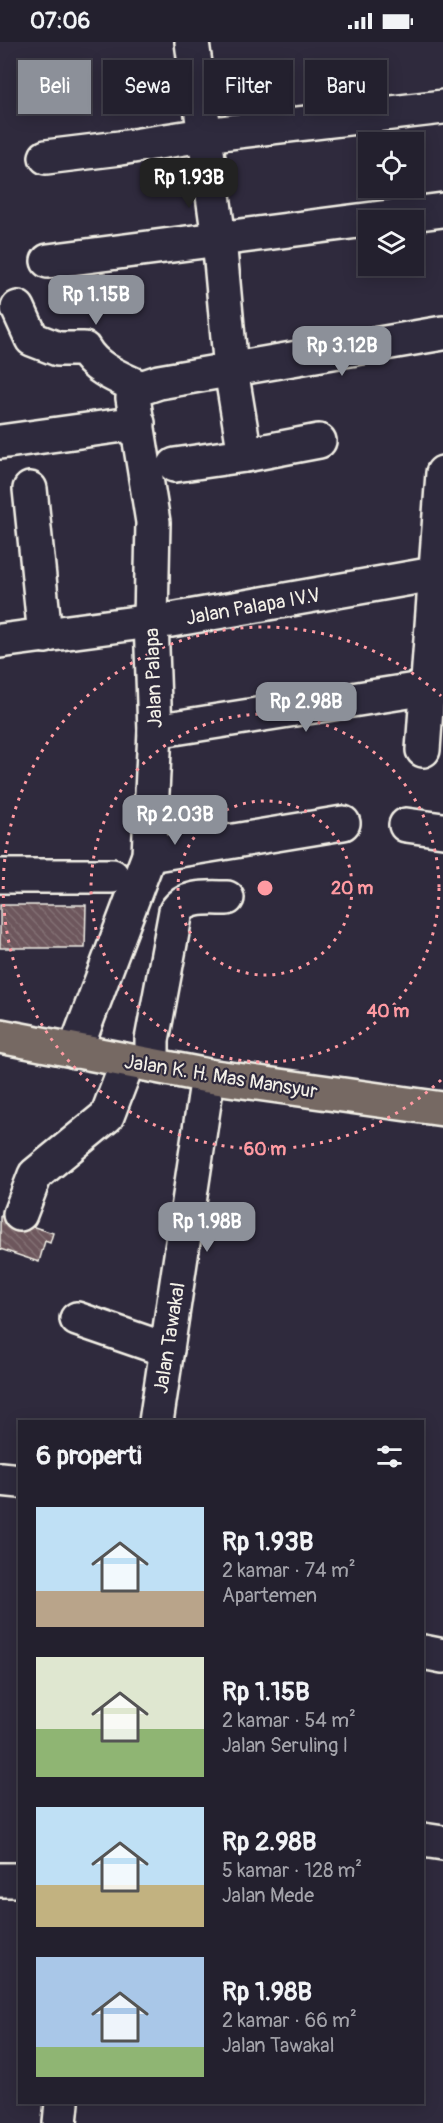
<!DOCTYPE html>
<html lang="id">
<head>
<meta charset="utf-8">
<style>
	body { margin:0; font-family:Pangolin,sans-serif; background:#2b2836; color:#f1f3f6; height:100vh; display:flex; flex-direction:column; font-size:22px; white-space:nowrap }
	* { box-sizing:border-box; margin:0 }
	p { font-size:20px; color:#a3a3aa }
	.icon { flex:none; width:33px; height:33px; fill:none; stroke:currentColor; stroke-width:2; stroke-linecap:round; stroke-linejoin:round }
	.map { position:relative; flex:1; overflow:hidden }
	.drawer { position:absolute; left:18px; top:1378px; width:406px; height:684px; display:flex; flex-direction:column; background:#23202e; border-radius:0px; box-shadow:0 3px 15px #0003,0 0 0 2px #403e4a }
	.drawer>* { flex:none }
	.banner { position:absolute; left:18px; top:18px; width:408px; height:54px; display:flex; gap:12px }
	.buttons { position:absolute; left:358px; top:90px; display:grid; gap:12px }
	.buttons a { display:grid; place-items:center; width:66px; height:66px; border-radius:0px; background:#23202e; box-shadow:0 3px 15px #0003,0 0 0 2px #403e4a; font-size:30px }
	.price { position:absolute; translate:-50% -51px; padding:0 14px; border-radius:12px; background:#8c9099; color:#fff; font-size:20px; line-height:39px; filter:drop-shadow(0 2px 3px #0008) }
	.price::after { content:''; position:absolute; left:50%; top:36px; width:18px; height:14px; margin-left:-9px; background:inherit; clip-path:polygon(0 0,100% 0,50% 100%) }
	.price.selected { background:#222; color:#fff }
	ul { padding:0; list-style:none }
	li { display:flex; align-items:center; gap:18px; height:150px; padding:0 18px }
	li span { display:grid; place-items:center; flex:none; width:168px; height:120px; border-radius:0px; color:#555 }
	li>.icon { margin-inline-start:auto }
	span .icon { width:72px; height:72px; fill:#fffc; stroke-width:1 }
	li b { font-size:26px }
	h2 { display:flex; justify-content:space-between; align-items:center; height:72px; padding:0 18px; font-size:26px }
	.pill { padding:0 21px; border-radius:0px; background:#23202e; box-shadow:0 3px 15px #0003,0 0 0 2px #403e4a; font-size:21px; line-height:54px }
	.pill.selected { background:#8c9099; color:#fff }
	.status { display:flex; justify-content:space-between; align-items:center; height:42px; padding:0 30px; background:#23202e; direction:ltr }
	.status svg { height:16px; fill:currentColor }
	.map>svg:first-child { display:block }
	.building { fill:url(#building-back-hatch); stroke:#f4f1e8; stroke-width:1.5 }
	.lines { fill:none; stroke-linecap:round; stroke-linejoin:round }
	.minor-casing { stroke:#f4f1e8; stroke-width:38 }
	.major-casing { stroke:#f4f1e8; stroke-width:38 }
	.minor { stroke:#2f2a3d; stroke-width:33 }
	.major { stroke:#766964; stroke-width:33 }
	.ring { fill:none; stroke:#ff9aa2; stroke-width:3; stroke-dasharray:3 6 }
	.labels { text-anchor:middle; stroke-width:4.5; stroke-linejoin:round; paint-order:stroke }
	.street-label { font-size:20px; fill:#f4f1e8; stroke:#2f2a3d }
	.centre { fill:#ff9aa2; stroke:#2f2a3d; stroke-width:3 }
	.ring-label { font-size:18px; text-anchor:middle; font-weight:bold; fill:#ff9aa2; stroke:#2f2a3d; stroke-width:4.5; stroke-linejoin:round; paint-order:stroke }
</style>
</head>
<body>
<div class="status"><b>07:06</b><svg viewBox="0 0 49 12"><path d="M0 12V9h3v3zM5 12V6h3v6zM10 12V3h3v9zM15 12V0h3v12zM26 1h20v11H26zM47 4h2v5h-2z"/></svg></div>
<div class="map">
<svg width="443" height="2081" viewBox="0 0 443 2081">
	<defs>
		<pattern id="building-back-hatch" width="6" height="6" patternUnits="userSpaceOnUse" patternTransform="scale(1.5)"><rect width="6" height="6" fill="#6d575c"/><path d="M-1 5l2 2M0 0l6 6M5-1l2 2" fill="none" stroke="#827073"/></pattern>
	</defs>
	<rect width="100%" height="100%" fill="#2f2a3d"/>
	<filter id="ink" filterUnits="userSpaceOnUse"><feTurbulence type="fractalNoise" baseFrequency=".0167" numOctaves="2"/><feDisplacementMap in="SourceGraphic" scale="12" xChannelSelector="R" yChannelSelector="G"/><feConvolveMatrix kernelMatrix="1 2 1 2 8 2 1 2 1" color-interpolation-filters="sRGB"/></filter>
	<g filter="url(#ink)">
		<g class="building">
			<path d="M0,863H86L85,906H0Z"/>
			<path d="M0,1174L53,1191L50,1201L45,1199L39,1220L0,1207Z"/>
		</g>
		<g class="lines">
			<defs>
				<g id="minor">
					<path d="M192,0L219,197L231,328L245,413L319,399"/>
					<path d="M46,115L120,106L204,93L443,65"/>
					<path d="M48,219L443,168"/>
					<path d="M18,266L32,297L58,307H84C95,327 120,336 141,346"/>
					<path d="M0,400L138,381"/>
					<path d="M175,423L245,413"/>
					<path d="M30,447L45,594"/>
					<path d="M0,599L151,579L171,578L434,532"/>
					<path d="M155,689L428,646H443"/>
					<path d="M423,708L443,431"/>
					<path d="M406,783L443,788"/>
					<path d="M149,813L343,781"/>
					<path d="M0,834H112"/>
					<path d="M75,1009L149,813L155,689L151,579L153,480L133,356L141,346L159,340L443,291"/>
					<path d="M152,1023V998L176,869C187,853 209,856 227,856"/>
					<path d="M20,1172L35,1133L107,1074L128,1019"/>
					<path d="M77,1277L167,1308"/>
					<path d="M156,1380L208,1034"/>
					<path d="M0,1437L20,1439"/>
					<path d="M423,1610L443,1614"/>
					<path d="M423,1798L443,1801"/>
					<path d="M0,1838H20"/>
					<path d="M60,2081L62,2061"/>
				</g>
				<path id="major" d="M0,994L208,1034L443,1067"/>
			</defs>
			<use href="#minor" class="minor-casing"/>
			<use href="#major" class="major-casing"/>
			<use href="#minor" class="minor"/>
			<use href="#major" class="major"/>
		</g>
	</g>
	<g class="ring">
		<circle cx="265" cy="846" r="87"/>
		<circle cx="265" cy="846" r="174"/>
		<path d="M441 1038A261 261 0 1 1 441 654"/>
	</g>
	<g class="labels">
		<g class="street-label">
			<text transform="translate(253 564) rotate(-10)" y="7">Jalan Palapa IV.V</text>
			<text transform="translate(153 636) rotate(-92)" y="7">Jalan Palapa</text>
			<text transform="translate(221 1034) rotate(9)" y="7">Jalan K. H. Mas Mansyur</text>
			<text transform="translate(169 1296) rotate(-81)" y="7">Jalan Tawakal</text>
		</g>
	</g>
	<circle cx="265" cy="846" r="9" class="centre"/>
	<g class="ring-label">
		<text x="352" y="852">20 m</text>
		<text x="388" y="975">40 m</text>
		<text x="265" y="1113">60 m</text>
	</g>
</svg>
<div class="buttons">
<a><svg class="icon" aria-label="locate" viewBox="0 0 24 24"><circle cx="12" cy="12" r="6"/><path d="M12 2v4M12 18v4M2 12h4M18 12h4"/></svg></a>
<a><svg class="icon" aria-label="layers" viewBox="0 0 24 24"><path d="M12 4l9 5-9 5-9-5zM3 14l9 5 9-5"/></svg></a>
</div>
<b class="price selected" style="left:189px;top:167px">Rp 1.93B</b>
<b class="price" style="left:96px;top:284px">Rp 1.15B</b>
<b class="price" style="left:342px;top:335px">Rp 3.12B</b>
<b class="price" style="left:306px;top:691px">Rp 2.98B</b>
<b class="price" style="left:175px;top:804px">Rp 2.03B</b>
<b class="price" style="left:207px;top:1211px">Rp 1.98B</b>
<div class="banner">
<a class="pill selected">Beli</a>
<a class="pill">Sewa</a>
<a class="pill">Filter</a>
<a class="pill">Baru</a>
</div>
<section class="drawer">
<h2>6 properti<svg class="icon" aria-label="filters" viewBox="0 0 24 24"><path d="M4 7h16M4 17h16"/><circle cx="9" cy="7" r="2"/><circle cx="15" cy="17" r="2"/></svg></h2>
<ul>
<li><span style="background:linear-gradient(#bfe0f5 70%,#b9a48a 0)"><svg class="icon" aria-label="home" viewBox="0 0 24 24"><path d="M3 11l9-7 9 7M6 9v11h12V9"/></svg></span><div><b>Rp 1.93B</b><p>2 kamar · 74 m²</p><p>Apartemen</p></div></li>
<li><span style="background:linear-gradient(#dfe7d0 60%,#8fb573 0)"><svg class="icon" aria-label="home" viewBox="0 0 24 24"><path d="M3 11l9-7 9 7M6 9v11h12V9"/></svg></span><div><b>Rp 1.15B</b><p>2 kamar · 54 m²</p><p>Jalan Seruling I</p></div></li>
<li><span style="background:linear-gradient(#bfe0f5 65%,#c2b280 0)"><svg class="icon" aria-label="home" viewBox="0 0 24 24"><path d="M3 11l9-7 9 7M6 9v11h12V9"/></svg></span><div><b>Rp 2.98B</b><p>5 kamar · 128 m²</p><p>Jalan Mede</p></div></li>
<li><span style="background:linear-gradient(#a9c7e8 75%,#8fb573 0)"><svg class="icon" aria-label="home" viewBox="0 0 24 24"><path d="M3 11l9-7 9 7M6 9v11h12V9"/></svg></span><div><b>Rp 1.98B</b><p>2 kamar · 66 m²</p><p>Jalan Tawakal</p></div></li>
</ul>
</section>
</div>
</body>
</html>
